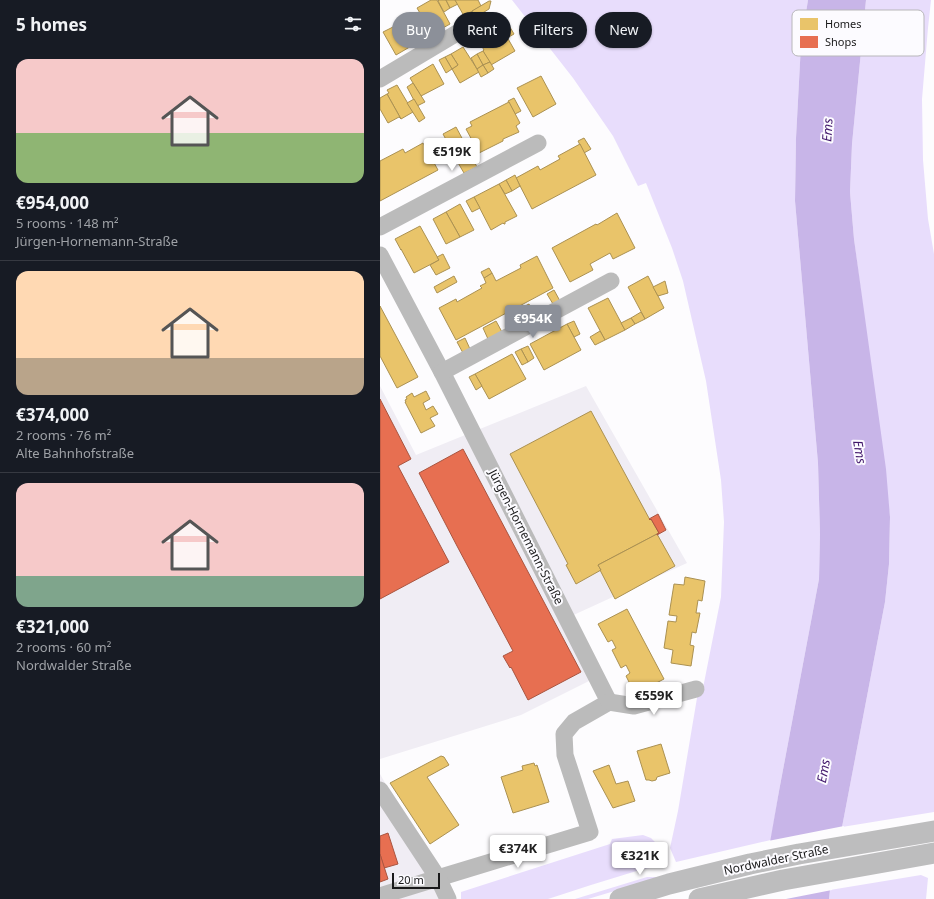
<!DOCTYPE html>
<html lang="en">
<head>
<meta charset="utf-8">
<style>
	body { margin:0; font-family:"Noto Sans",sans-serif; background:#20242c; color:#f1f3f6; height:100vh; display:flex; flex-direction:column; font-size:15px; white-space:nowrap }
	* { box-sizing:border-box; margin:0 }
	p { font-size:13px; color:#9ea1a6 }
	.icon { flex:none; width:22px; height:22px; fill:none; stroke:currentColor; stroke-width:2; stroke-linecap:round; stroke-linejoin:round }
	.map { position:relative; flex:1; overflow:hidden }
	.sheet { display:flex; flex-direction:column; background:#171b24; width:380px }
	.sheet>* { flex:none }
	.top-card { position:absolute; left:12px; top:12px; width:380px; height:36px; display:flex; gap:8px }
	.scale { position:absolute; left:12px; bottom:10px; width:48px; box-sizing:border-box; padding-left:4px; border:2px solid #19191a; border-top:0; font-size:11px; line-height:14px; white-space:nowrap; color:#19191a; -webkit-text-stroke:3px #fcfbff; paint-order:stroke }
	.price { position:absolute; translate:-50% -34px; padding:0 9px; border-radius:4px; background:#fff; color:#222; font-size:13px; line-height:26px; filter:drop-shadow(0 1px 2px #0008) }
	.price::after { content:''; position:absolute; left:50%; top:24px; width:12px; height:9px; margin-left:-6px; background:inherit; clip-path:polygon(0 0,100% 0,50% 100%) }
	.price.active { background:#8c9099; color:#fff }
	ul { padding:0; list-style:none }
	li { display:grid; align-content:center; gap:8px; height:212px; padding:0 16px }
	li+li { border-top:1px solid #363941 }
	li span { display:grid; place-items:center; height:124px; border-radius:12px; color:#555 }
	li>.icon { margin-inline-start:auto }
	span .icon { width:72px; height:72px; fill:#fffc; stroke-width:1 }
	li b { font-size:17px }
	h2 { display:flex; justify-content:space-between; align-items:center; height:48px; padding:0 16px; font-size:17px }
	.pill { padding:0 14px; border-radius:18px; background:#171b24; box-shadow:0 1px 3px #0004; font-size:14px; line-height:36px }
	.pill.active { background:#8c9099; color:#fff }
	main { display:flex; flex:1; min-height:0 }
	.map>svg:first-child { display:block }
	.built { fill:#f0edf4 }
	.green { fill:#e8ddfc }
	.water { fill:#c8b5e8 }
	.pier { fill:#fdfcfe }
	.homes { fill:#e9c46a; stroke:#ab9152 }
	.shops { fill:#e76f51; stroke:#a95540 }
	.lines { fill:none; stroke-linecap:round; stroke-linejoin:round }
	.minor { stroke:#bbb; stroke-width:17 }
	.major { stroke:#bdbdbe; stroke-width:21 }
	.labels { text-anchor:middle; stroke-width:4; stroke-linejoin:round; paint-order:stroke }
	.street-label { font-size:12px; fill:#19191a; stroke:#fcfbff }
	.water-label { font-size:13px; font-style:italic; fill:#40166a; stroke:#fcfbff }
	.key { fill:#fcfbff; stroke:#b8b7ba; stroke-width:1 }
	.key-label { font-size:11px; fill:#19191a }
</style>
</head>
<body>
<main>
<section class="sheet">
<h2>5 homes<svg class="icon" aria-label="filters" viewBox="0 0 24 24"><path d="M4 7h16M4 17h16"/><circle cx="9" cy="7" r="2"/><circle cx="15" cy="17" r="2"/></svg></h2>
<ul>
<li><span style="background:linear-gradient(#f6c9c9 60%,#8fb573 0)"><svg class="icon" aria-label="home" viewBox="0 0 24 24"><path d="M3 11l9-7 9 7M6 9v11h12V9"/></svg></span><div><b>€954,000</b><p>5 rooms · 148 m²</p><p>Jürgen-Hornemann-Straße</p></div></li>
<li><span style="background:linear-gradient(#ffd9b3 70%,#b9a48a 0)"><svg class="icon" aria-label="home" viewBox="0 0 24 24"><path d="M3 11l9-7 9 7M6 9v11h12V9"/></svg></span><div><b>€374,000</b><p>2 rooms · 76 m²</p><p>Alte Bahnhofstraße</p></div></li>
<li><span style="background:linear-gradient(#f6c9c9 75%,#7fa58c 0)"><svg class="icon" aria-label="home" viewBox="0 0 24 24"><path d="M3 11l9-7 9 7M6 9v11h12V9"/></svg></span><div><b>€321,000</b><p>2 rooms · 60 m²</p><p>Nordwalder Straße</p></div></li>
</ul>
</section>
<div class="map">
<svg width="554" height="899" viewBox="0 0 554 899">
	<rect width="100%" height="100%" fill="#fdfcfe"/>
	<g class="built">
		<path d="M0,386L36,455L206,386L307,563L187,618L211,680L141,715L0,759Z"/>
		<path d="M0,774L58,878L64,899H0Z"/>
	</g>
	<g class="green">
		<path d="M132,0H428L421,44L416,138L415,201L438,463L440,534L439,579L399,791L391,840L296,862L290,848L298,811L318,692L322,693L341,597L344,522L341,480L326,381L303,281L292,248L266,183L258,186L233,136L193,78Z"/>
		<path d="M486,0H551L548,28L542,99L543,160L548,219L554,254V812L462,827L505,602L509,564L510,517L474,239L470,192L472,144Z"/>
		<path d="M263,835L271,838L277,844L284,866L263,869L211,885L168,899H81V892L230,844L232,839Z"/>
		<path d="M541,875L548,878L546,899H449L450,890Z"/>
		<path d="M267,877H281L208,899H195Z"/>
	</g>
	<path class="water" d="M428,0H486L472,144L470,192L474,239L506,469L510,517L509,564L505,602L450,890L449,899H380L399,791L439,579L440,534L438,463L415,201L416,138L421,44Z"/>
	<path class="pier" d="M464,826L452,890L406,899H378L388,841Z"/>
	<g class="homes">
		<path d="M51,0H57L70,24L52,34L37,8Z"/>
		<path d="M59,0H66L70,8L64,12L58,1Z"/>
		<path d="M66,0H75L78,4L70,8Z"/>
		<path d="M75,0H98L101,6L84,16Z"/>
		<path d="M109,1H111L109,9L96,17L92,11Z"/>
		<path d="M27,19L39,41L28,48L15,26Z"/>
		<path d="M45,22L52,34L46,38L39,26Z"/>
		<path d="M127,22L134,34L127,38L120,25Z"/>
		<path d="M120,25L127,37L121,41L114,29Z"/>
		<path d="M15,26L28,48L16,55L3,32Z"/>
		<path d="M114,29L121,41L127,37L135,51L111,65L103,51L104,50L97,38Z"/>
		<path d="M83,47L99,72L80,83L72,69L78,65L71,54Z"/>
		<path d="M103,51L110,62L103,65L97,54Z"/>
		<path d="M71,54L78,65L72,69L65,57Z"/>
		<path d="M97,54L103,65L97,69L91,58Z"/>
		<path d="M65,57L72,69L66,73L59,60Z"/>
		<path d="M110,62L114,69L108,73L103,65Z"/>
		<path d="M53,64L64,84L41,96L30,78Z"/>
		<path d="M103,65L108,73L101,77L97,69Z"/>
		<path d="M161,76L176,104L153,117L137,88Z"/>
		<path d="M33,83L45,102L37,106L27,87Z"/>
		<path d="M17,85L33,112L21,119L7,94L9,93L7,90Z"/>
		<path d="M7,94L21,119L19,117L8,123L0,109V98Z"/>
		<path d="M134,98L141,111L135,114L128,101Z"/>
		<path d="M34,99L45,118L39,122L27,103Z"/>
		<path d="M129,102L140,123L136,126L139,132L123,139V141L99,153L86,129L92,126L90,122Z"/>
		<path d="M76,127L83,140L70,147L63,134Z"/>
		<path d="M204,138L211,149L204,153L198,141Z"/>
		<path d="M43,143L58,170L0,201V161L23,149L25,153Z"/>
		<path d="M200,144L216,175L152,209L136,178L158,166L160,170L180,159L178,156Z"/>
		<path d="M90,154L97,167L84,173L77,161Z"/>
		<path d="M135,175L140,186L132,191L126,180Z"/>
		<path d="M126,180L132,191L125,194L119,184Z"/>
		<path d="M119,184L137,216L125,222V224H124L123,223L111,230L94,197Z"/>
		<path d="M94,197L100,208L92,212L86,201Z"/>
		<path d="M80,204L94,230L80,237L66,212Z"/>
		<path d="M66,212L80,237L66,244L53,219Z"/>
		<path d="M237,213L255,248L233,259L230,253L210,264L213,270L190,282L172,248L216,224L217,225Z"/>
		<path d="M40,226L59,260L34,273L21,249V250L15,239Z"/>
		<path d="M63,254L70,268L56,275L50,265L59,260L57,257Z"/>
		<path d="M157,256L173,288L76,340L59,308L76,299L77,302L102,288L100,286L106,283L104,278L112,273L116,281L141,268L140,265Z"/>
		<path d="M109,268L112,273L104,278L101,272Z"/>
		<path d="M74,276L77,282L57,293L54,287Z"/>
		<path d="M268,276L284,308L265,319L248,287Z"/>
		<path d="M285,281L288,293L278,296L273,287Z"/>
		<path d="M174,290L180,301L173,304L167,294Z"/>
		<path d="M228,298L245,330L225,340L208,308Z"/>
		<path d="M149,304L154,315L141,322L135,311Z"/>
		<path d="M0,306L38,377L17,388L0,356Z"/>
		<path d="M261,312L265,319L255,324L251,318Z"/>
		<path d="M251,318L255,324L245,330L241,323Z"/>
		<path d="M116,321L122,332L108,339L103,328Z"/>
		<path d="M194,321L200,334L194,337L187,324Z"/>
		<path d="M187,324L201,350L164,370L150,344Z"/>
		<path d="M220,331L225,340L215,345L210,337Z"/>
		<path d="M85,338L90,349L83,353L77,342Z"/>
		<path d="M148,346L154,358L148,362L141,349Z"/>
		<path d="M141,349L148,362L142,365L135,352Z"/>
		<path d="M132,354L146,379L109,399L95,374Z"/>
		<path d="M95,374L102,386L96,390L89,377Z"/>
		<path d="M46,391L50,399L43,403L46,410L53,406L58,414L50,418L55,426L41,433L25,402H26L25,400L27,399L26,397L32,393L34,397Z"/>
		<path d="M211,411L270,520L271,519L279,533L218,565L221,570L196,584L186,565L188,564L130,454Z"/>
		<path d="M277,534L295,566L235,599L220,570H221L218,565Z"/>
		<path d="M305,577L325,581L322,601L318,600L316,613H320L316,633L312,632L310,645L314,646L311,666L291,663L293,650L284,648L288,621L296,622L297,616L289,615L294,584L304,585Z"/>
		<path d="M247,609L284,679L255,694L246,676L250,673L246,665L241,668L232,650L236,648L232,640L228,642L218,624Z"/>
		<path d="M281,744L290,773L277,777L276,780L272,781L269,780H266L257,751Z"/>
		<path d="M61,756L64,757L69,765L47,777L79,825L50,844L10,783Z"/>
		<path d="M154,763L155,766L157,765L169,802L133,813L121,777L143,770L142,766Z"/>
		<path d="M229,765L236,784L248,781L255,801L233,808L213,771Z"/>
	</g>
	<g class="shops">
		<path d="M0,399L31,459L18,466L69,562L0,599Z"/>
		<path d="M83,449L201,672L148,700L131,667L130,668L123,656L133,651L77,546L39,473Z"/>
		<path d="M278,514L286,530L277,535V534L279,533L271,519L270,520L269,519Z"/>
		<path d="M8,833L18,864L4,868L0,854V836Z"/>
		<path d="M0,854L8,879L0,882Z"/>
	</g>
	<g class="lines">
		<g class="minor">
			<path d="M0,79L77,33"/>
			<path d="M0,227L158,143"/>
			<path d="M0,255L62,372L229,702L194,722L184,734L185,755L210,832L58,878L0,896"/>
			<path d="M62,372L231,281"/>
			<path d="M229,702L254,706L316,689"/>
			<path d="M0,790L58,878L68,899"/>
		</g>
		<g class="major">
			<path d="M240,899L289,884L370,864L419,854L554,831"/>
			<path d="M319,899L403,880L554,853"/>
		</g>
	</g>
	<g class="labels">
		<g class="street-label">
			<text transform="translate(146 537) rotate(63)" y="4">Jürgen-Hornemann-Straße</text>
			<text transform="translate(396 860) rotate(-12)" y="4">Nordwalder Straße</text>
		</g>
		<g class="water-label">
			<text transform="translate(447 130) rotate(-87)" y="5">Ems</text>
			<text transform="translate(480 452) rotate(80)" y="5">Ems</text>
			<text transform="translate(443 771) rotate(-79)" y="5">Ems</text>
		</g>
	</g>
	<rect x="412" y="10" width="132" height="46" rx="6" class="key"/>
	<rect x="420" y="18" width="18" height="12" fill="#e9c46a"/>
	<rect x="420" y="36" width="18" height="12" fill="#e76f51"/>
	<g class="key-label">
		<text x="445" y="28">Homes</text>
		<text x="445" y="46">Shops</text>
	</g>
</svg>
<div class="scale">20 m</div>
<b class="price" style="left:72px;top:172px">€519K</b>
<b class="price active" style="left:153px;top:339px">€954K</b>
<b class="price" style="left:274px;top:716px">€559K</b>
<b class="price" style="left:138px;top:869px">€374K</b>
<b class="price" style="left:260px;top:876px">€321K</b>
<div class="top-card">
<a class="pill active">Buy</a>
<a class="pill">Rent</a>
<a class="pill">Filters</a>
<a class="pill">New</a>
</div>
</div>
</main>
</body>
</html>
